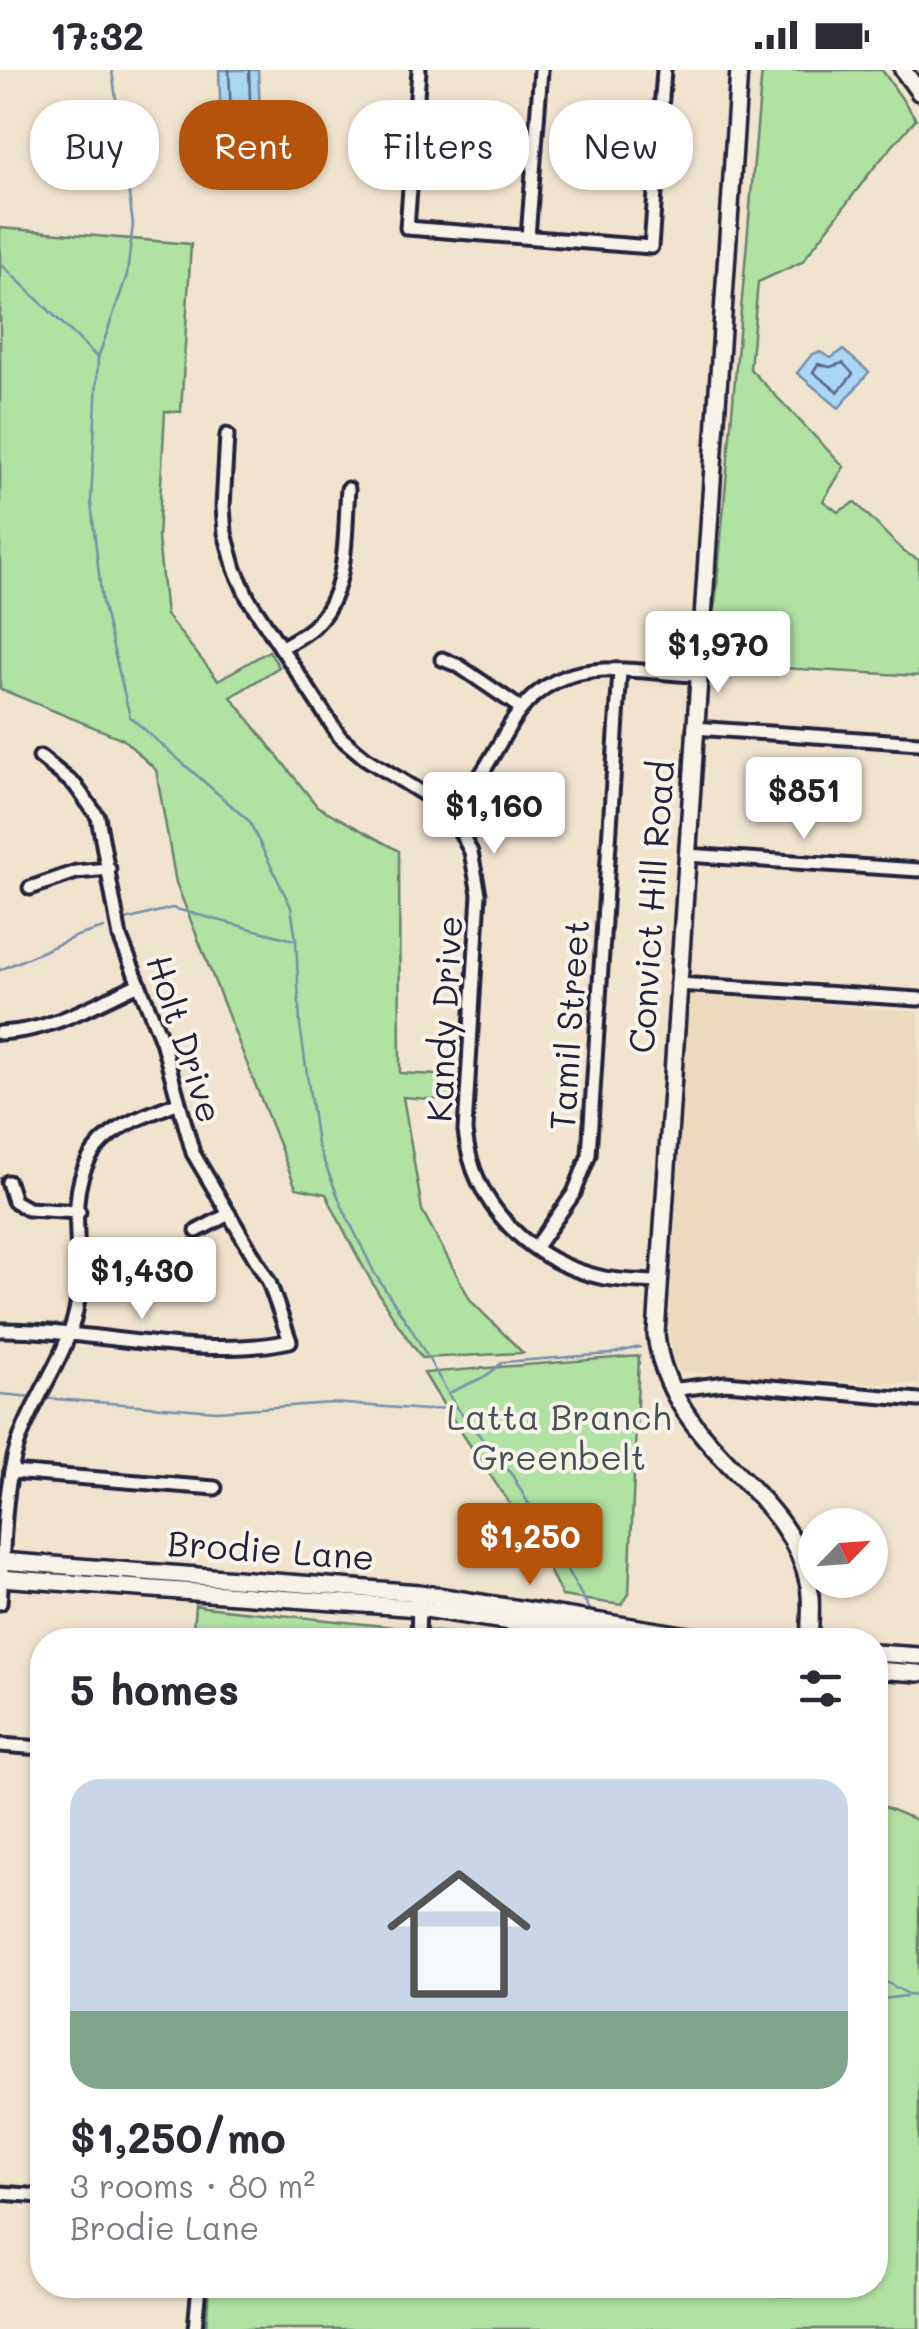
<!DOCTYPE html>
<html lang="en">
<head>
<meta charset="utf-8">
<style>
	body { margin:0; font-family:Mali,sans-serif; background:#f2f2f3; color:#2b2b33; height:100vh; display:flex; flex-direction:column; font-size:38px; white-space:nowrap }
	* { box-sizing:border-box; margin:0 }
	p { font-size:32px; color:#7c7c81 }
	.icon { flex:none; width:55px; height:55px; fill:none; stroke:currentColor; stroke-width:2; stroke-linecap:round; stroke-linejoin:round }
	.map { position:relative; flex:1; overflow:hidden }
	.side { position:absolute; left:30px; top:1558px; width:858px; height:670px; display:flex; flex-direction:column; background:#fff; border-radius:40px; box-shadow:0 2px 8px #0004 }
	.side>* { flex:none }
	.top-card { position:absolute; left:30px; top:30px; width:860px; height:90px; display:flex; gap:20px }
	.needle { width:65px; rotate:65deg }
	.tools { position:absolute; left:798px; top:1438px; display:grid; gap:20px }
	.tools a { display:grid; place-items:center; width:90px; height:90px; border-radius:50%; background:#fff; box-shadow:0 2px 8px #0004; font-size:50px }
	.price { position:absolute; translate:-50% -85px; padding:0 22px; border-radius:10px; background:#fff; color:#222; font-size:32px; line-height:65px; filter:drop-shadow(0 2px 5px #0008) }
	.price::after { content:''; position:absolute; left:50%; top:60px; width:30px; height:22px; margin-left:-15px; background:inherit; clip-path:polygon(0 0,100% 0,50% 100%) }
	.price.current { background:#b45309; color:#fff }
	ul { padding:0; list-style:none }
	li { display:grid; align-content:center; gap:20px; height:530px; padding:0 40px }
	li+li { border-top:2px solid #e1e1e2 }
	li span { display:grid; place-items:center; height:310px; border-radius:30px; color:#555 }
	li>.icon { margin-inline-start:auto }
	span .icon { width:180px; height:180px; fill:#fffc; stroke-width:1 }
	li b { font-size:42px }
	h2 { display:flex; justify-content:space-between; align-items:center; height:120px; padding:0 40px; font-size:42px }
	.chip { padding:0 35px; border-radius:40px; background:#fff; box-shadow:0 2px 8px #0004; font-size:35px; line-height:90px }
	.chip.current { background:#b45309; color:#fff }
	.status { display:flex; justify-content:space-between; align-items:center; height:70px; padding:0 50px; background:#fff; direction:ltr }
	.status svg { height:28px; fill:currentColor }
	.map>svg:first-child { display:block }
	.built { fill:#edd9be }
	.green { fill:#b0e2a2; stroke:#69826e; stroke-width:2.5 }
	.water { fill:#aad7f6; stroke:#748fab; stroke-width:2.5 }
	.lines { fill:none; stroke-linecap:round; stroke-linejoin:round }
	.shore { stroke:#586a86; stroke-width:2.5 }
	.stream { stroke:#748fab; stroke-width:2.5 }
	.street-casing { stroke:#22223b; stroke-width:19 }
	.secondary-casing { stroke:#22223b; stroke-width:22 }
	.street { stroke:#f7f3e8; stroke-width:11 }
	.secondary { stroke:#f7f3e8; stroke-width:15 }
	.labels { text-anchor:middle; stroke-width:8; stroke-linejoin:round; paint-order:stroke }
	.street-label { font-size:35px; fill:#22223b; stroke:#f7f3e8 }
	.park-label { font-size:35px; fill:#465255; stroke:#f7f3e8 }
</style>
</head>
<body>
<div class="status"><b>17:32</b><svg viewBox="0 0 49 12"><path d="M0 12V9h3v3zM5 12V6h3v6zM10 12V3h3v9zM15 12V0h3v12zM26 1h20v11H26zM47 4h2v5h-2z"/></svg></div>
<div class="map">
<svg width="919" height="2259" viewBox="0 0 919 2259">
	<rect width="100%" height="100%" fill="#f1e4cf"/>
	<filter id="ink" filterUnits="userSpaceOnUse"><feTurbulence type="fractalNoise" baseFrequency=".01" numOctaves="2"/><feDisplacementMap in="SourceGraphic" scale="20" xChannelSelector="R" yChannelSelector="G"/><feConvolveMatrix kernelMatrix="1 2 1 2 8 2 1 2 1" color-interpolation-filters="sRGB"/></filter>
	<g filter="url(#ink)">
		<g class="built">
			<path d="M689,924L919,942V1315L679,1302L672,1286L669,1252Z"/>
			<path d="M563,2215H795L794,2226Z"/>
		</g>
		<g class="green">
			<path d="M762,0H882L916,49L876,95L802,192L758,212L750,299L844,397L823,431L838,442L855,432L904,482L919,490V606L710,594Z"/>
			<path d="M0,158L191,174L181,342L165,341L158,468L166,545L218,610L269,581L279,597L231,627L317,736L399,781L400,1003L455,1006L454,1031L403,1027L422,1140L471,1231L523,1283L422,1288C383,1237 354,1182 326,1124L296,1118L176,813L156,700L123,669L0,619Z"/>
			<path d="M639,1286L629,1524L621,1535L562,1526C525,1446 468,1379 424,1303Z"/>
			<path d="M195,1535L205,1537L514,1570H192Z"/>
			<path d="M875,1733L919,1751V2259H206L209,2215H563L793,2226L795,2215H875Z"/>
		</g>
		<g class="water">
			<path d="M219,0H258L263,102L257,106L223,105Z"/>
			<path d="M843,280L869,302L839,338L797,303L812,284L820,282L831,288Z"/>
		</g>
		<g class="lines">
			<g class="shore">
				<path d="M229,0L233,91L236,95L247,96L252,91L249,0"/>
				<path d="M843,293L853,304L838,322L813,302L818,294L830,297Z"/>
			</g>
			<g class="stream">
				<path d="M112,0L133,154L127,205L98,288L91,432L102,532L130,647L249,751L291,837L296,870L300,955L317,1074L341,1134L375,1204L412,1260L456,1337L512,1405L593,1545"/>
				<path d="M0,193L97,287"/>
				<path d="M126,850L172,838L294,870"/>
				<path d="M0,900L77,866L104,858"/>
				<path d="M451,1322L486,1306L503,1292L610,1284L640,1277"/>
				<path d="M0,1324L33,1327"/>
				<path d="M41,1328L217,1341L332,1333L426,1340L456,1337"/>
				<path d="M875,1906L908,1924L919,1925"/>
				<path d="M875,1924L882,1929L906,1926"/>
			</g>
			<defs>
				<g id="street">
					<path d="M419,0L407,158L651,177L664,0"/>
					<path d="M528,167L541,0"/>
					<path d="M227,365L223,437L225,463L235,499L248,528L340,667L365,688L438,733L457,755L471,782L479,824L465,1061C473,1136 530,1192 604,1208C622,1211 640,1211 658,1212"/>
					<path d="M281,578C292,571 305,565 314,556C350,522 344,464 348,419"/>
					<path d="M442,589L459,596L519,637"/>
					<path d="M694,658L919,673"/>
					<path d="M447,742C475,720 489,692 506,662C551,580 618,601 697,605"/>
					<path d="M686,785L919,800"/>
					<path d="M30,818L76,802L109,799"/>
					<path d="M677,914L919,929"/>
					<path d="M0,963C51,961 93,935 139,914"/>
					<path d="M8,1112L14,1131L28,1139L79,1142"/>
					<path d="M197,1161L229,1144"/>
					<path d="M536,1177L574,1123L589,1085L620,601"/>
					<path d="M0,1260C93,1259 197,1291 290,1271L269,1212L193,1083L162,971L120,867L98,747L75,715L40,687"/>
					<path d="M671,1320L726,1313L919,1330"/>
					<path d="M11,1402L215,1418"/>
					<path d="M0,1533C4,1482 2,1423 18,1374C33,1328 66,1288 76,1241C86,1193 64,1133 89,1089C107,1057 144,1046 177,1033"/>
					<path d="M418,1570L419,1534"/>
					<path d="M0,1675L42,1678"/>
					<path d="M0,2123L42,2126"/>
					<path d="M195,2259L199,2215"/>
				</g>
				<g id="secondary">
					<path d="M739,0L656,1264C669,1380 791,1416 809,1516C812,1534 810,1552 809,1570"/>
					<path d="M903,0L919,22"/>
					<path d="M0,1491L419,1523L714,1570"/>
					<path d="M0,1508L419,1538L629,1570"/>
					<path d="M875,1583L919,1586"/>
					<path d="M875,1600L919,1603"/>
				</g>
			</defs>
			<use href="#street" class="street-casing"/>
			<use href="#secondary" class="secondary-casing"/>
			<use href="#street" class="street"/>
			<use href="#secondary" class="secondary"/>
		</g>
	</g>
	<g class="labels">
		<g class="street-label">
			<text transform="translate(652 837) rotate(-86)" y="12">Convict Hill Road</text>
			<text transform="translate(445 949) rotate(-87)" y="12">Kandy Drive</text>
			<text transform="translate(570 955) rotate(-86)" y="12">Tamil Street</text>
			<text transform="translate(184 969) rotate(72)" y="12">Holt Drive</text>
			<text transform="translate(271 1481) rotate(4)" y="12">Brodie Lane</text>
		</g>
		<g class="park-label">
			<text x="559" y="1360">Latta Branch<tspan x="559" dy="40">Greenbelt</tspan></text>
		</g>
	</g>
</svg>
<div class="tools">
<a><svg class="needle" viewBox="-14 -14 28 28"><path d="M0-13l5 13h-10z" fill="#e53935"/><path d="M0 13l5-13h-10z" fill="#7c7c81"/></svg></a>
</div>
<b class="price" style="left:718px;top:626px">$1,970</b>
<b class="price" style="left:804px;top:772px">$851</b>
<b class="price" style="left:494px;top:787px">$1,160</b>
<b class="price" style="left:142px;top:1252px">$1,430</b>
<b class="price current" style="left:530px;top:1518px">$1,250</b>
<div class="top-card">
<a class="chip">Buy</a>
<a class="chip current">Rent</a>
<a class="chip">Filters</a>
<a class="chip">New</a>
</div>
<section class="side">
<h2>5 homes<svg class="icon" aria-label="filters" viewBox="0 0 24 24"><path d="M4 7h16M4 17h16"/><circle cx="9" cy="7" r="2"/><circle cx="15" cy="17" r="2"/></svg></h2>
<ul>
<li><span style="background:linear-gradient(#c9d6e8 75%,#7fa58c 0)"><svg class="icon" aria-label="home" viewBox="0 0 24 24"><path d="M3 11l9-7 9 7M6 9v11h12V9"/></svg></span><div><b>$1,250/mo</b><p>3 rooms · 80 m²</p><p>Brodie Lane</p></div></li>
</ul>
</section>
</div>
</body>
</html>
